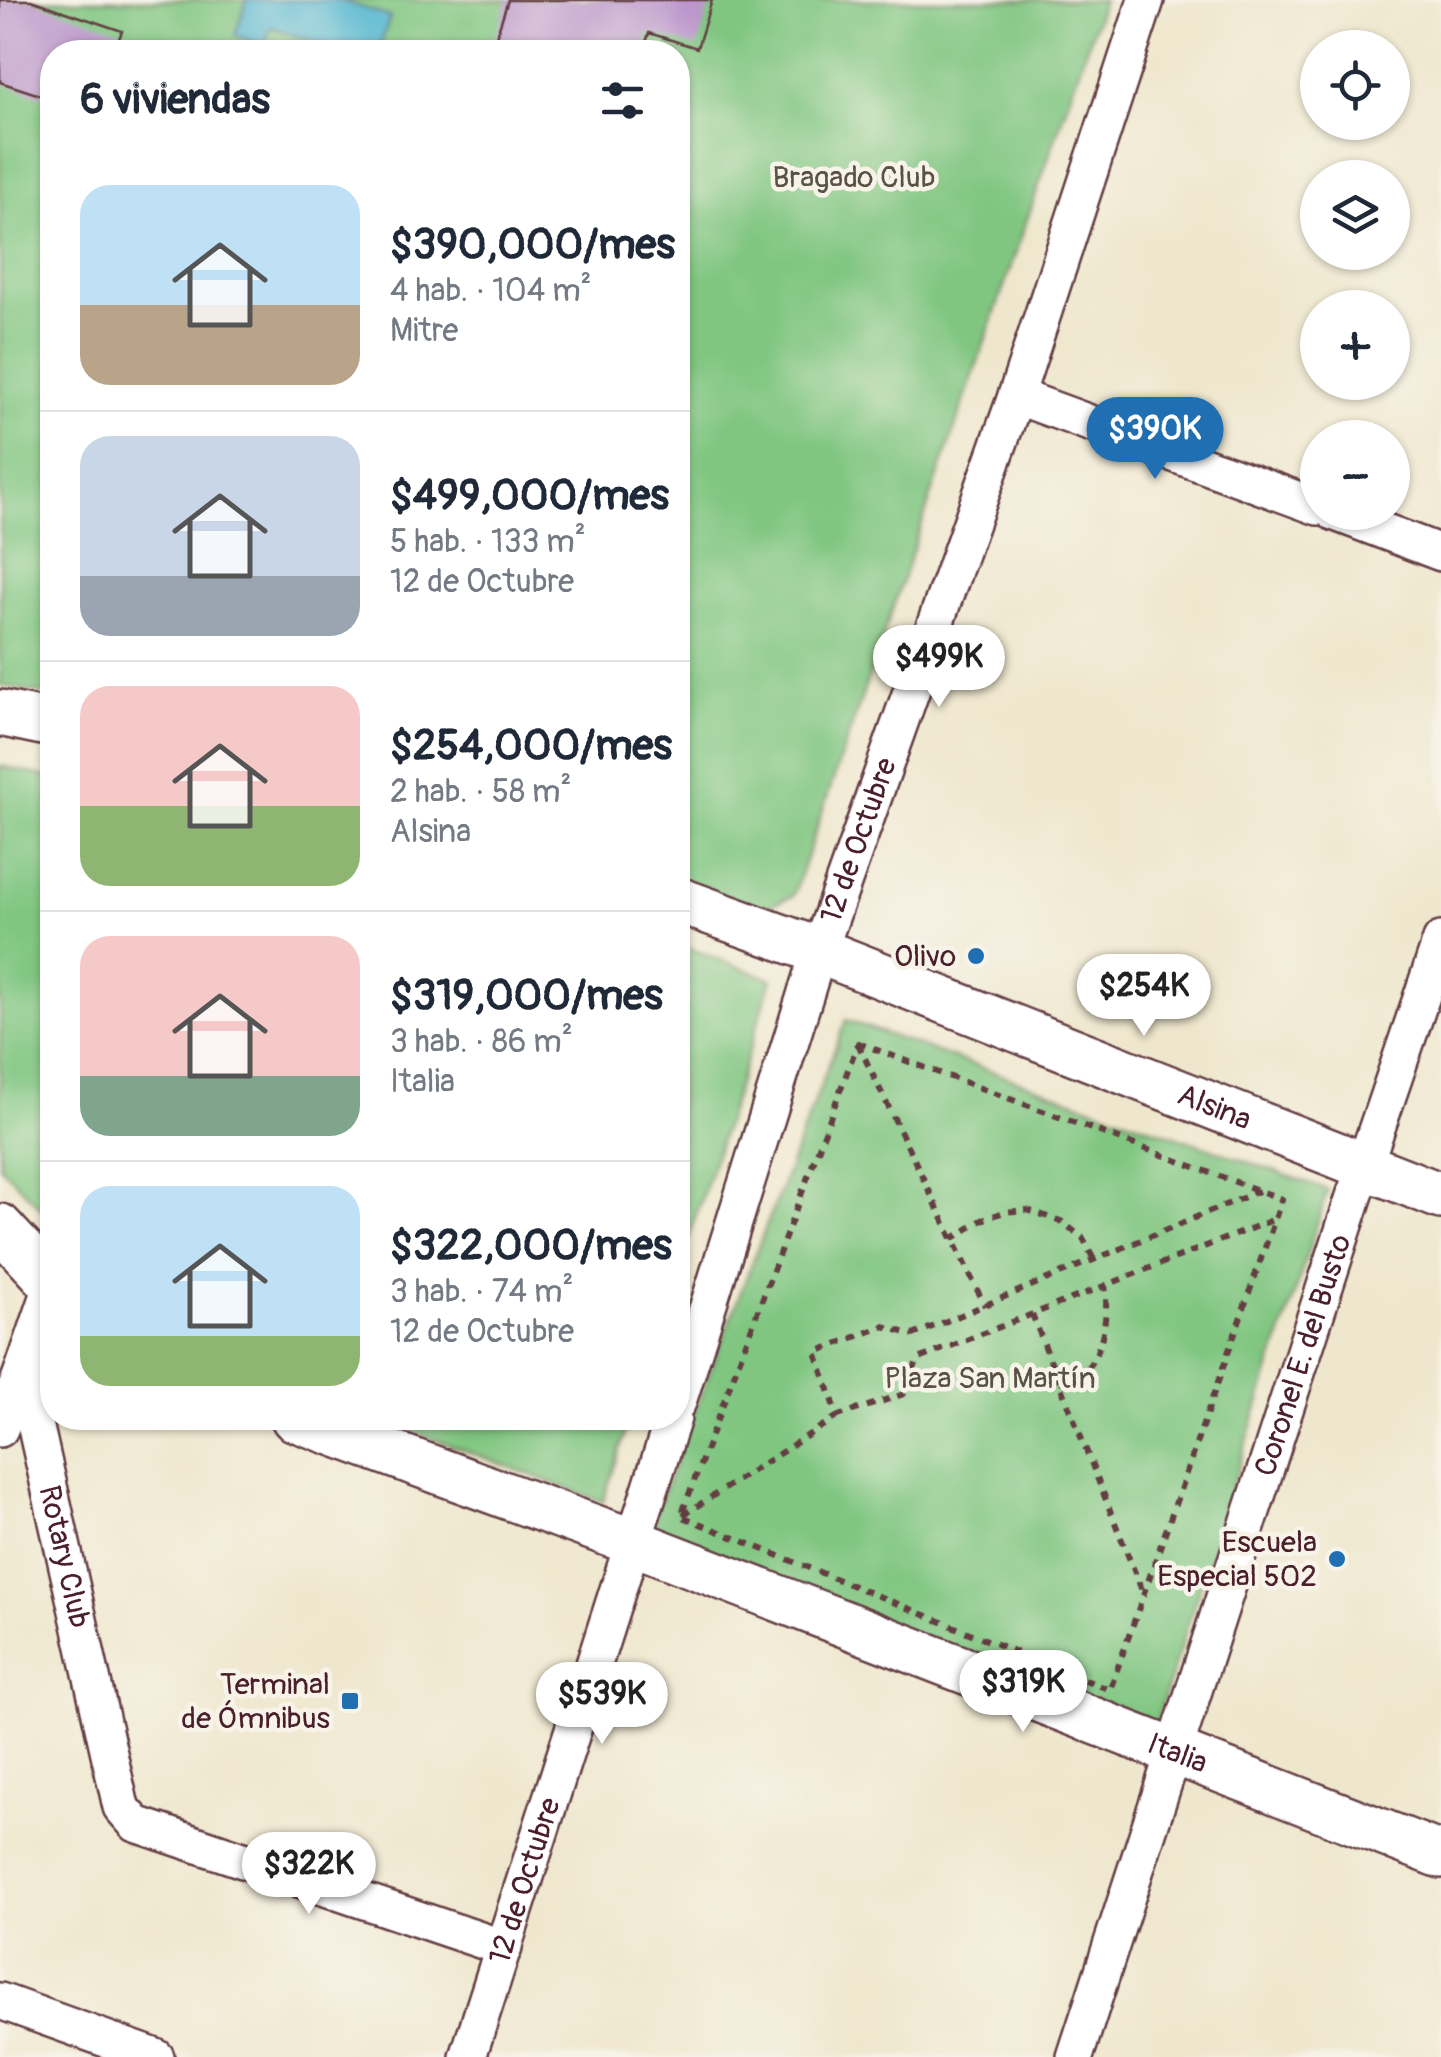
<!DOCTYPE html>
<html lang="es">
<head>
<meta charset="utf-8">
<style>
	body { margin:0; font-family:Pangolin,sans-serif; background:#f6f6f7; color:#1f2937; height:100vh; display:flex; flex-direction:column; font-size:38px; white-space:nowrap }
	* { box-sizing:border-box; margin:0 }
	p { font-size:32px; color:#747a83 }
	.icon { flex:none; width:55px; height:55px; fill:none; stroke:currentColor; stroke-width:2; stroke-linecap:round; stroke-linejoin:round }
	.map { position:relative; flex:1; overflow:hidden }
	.panel { position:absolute; left:40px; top:40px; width:650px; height:1390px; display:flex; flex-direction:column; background:#fff; border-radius:40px; box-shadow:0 2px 8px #0004 }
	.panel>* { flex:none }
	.fabs { position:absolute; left:1300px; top:30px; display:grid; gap:20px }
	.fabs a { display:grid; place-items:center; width:110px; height:110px; border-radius:50%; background:#fff; box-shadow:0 2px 8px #0004; font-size:50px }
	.price { position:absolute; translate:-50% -85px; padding:0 22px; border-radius:35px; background:#fff; color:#222; font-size:32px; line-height:65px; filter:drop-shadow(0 2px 5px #0008) }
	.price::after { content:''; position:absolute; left:50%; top:60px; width:30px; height:22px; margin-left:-15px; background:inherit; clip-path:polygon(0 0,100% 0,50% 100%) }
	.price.active { background:#1f6fb2; color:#fff }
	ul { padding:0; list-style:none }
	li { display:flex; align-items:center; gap:30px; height:250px; padding:0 40px }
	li+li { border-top:2px solid #e0e1e3 }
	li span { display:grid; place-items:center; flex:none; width:280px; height:200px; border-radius:30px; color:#555 }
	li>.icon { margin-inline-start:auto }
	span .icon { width:120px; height:120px; fill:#fffc; stroke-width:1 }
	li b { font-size:42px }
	h2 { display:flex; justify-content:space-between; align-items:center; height:120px; padding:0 40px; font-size:42px }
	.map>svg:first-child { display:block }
	.green { fill:#80c681; stroke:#657256; stroke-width:2.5 }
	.water { fill:#52b7d0; stroke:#4e6b7e; stroke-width:2.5 }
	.building { fill:#bc97cc }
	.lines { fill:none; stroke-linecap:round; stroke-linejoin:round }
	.minor-casing { stroke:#633d43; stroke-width:40 }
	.major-casing { stroke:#633d43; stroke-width:50 }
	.path { stroke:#633d43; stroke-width:6; stroke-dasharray:8 8; stroke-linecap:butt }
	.minor { stroke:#fff; stroke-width:35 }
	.major { stroke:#fff; stroke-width:45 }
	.poi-dot { fill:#1f6fb2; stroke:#f7f3e8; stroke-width:4 }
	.labels { text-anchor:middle; stroke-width:9; stroke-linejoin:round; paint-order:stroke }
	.park-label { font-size:30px; fill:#5a5145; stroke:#f7f3e8 }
	.street-label { font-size:30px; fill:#4a1f2b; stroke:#f7f3e8 }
	.poi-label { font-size:30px; fill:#4a1f2b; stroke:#f7f3e8; text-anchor:end }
</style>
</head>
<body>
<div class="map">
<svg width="1441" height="2057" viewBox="0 0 1441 2057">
	<rect width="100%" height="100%" fill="#f7f3e8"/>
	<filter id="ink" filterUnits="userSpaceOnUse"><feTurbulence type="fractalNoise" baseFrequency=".01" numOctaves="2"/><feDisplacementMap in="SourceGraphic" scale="20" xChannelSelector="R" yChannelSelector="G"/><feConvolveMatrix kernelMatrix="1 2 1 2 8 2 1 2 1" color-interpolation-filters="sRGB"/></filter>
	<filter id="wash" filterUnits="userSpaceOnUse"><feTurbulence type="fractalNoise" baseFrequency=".0048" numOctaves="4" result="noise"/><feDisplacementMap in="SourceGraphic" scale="40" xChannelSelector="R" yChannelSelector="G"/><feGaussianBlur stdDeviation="2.25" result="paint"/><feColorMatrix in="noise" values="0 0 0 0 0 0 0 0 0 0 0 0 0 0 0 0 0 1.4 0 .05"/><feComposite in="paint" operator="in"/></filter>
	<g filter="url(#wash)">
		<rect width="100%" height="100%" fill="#efe7cd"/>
		<g class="green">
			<path d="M0,0H1103L793,896L753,912L678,881V52H52V696L0,685Z"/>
			<path d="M0,766L52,778V1220L0,1166Z"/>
			<path d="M678,944L772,979L678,1271Z"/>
			<path d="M846,1020L1328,1190L1154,1729L649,1529Z"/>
			<path d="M377,1418H630L603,1502Z"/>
		</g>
		<path class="water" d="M247,0H340L390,17L378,52H344L271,27L264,45L235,35Z"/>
		<g id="blocks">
			<g class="building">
				<path d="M0,0H31L122,31L114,52H52V99L0,82Z"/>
				<path d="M508,0H712L697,48L649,33L643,52H491Z"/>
			</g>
		</g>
	</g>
	<g filter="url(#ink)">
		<use href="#blocks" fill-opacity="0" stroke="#633d43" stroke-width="2.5"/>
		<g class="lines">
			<defs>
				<g id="minor">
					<path d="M1016,396L1318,507"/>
					<path d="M1333,512L1441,553"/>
					<path id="s1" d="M52,1286L23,1370L121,1807L136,1824L504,1948"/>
					<path id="s2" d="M678,1402L819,951L1016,396L1146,0"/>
					<path d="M0,1429L23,1370"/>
					<path d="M0,2001L156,2057"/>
					<path id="s3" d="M468,2057L673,1418"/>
					<path id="s4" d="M1075,2057L1364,1166L1441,940"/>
				</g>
				<g id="major">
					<path d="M0,713L52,724"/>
					<path id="s5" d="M678,900L819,951L1441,1196"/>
					<path d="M0,1227L52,1283"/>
					<path id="s6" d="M294,1418L633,1542L1441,1855"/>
				</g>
			</defs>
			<use href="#minor" class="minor-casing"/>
			<use href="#major" class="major-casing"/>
			<g class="path">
				<path d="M858,1043L1282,1199L1110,1690L681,1516Z"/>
				<path d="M858,1044L985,1306"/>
				<path d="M1259,1191L913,1335L884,1326L816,1352L838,1416L904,1394L918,1359L1275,1219"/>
				<path d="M952,1239L982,1220L1004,1212L1027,1210L1061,1221L1083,1238L1094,1260"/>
				<path d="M1032,1314L1143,1593"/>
				<path d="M1059,1382C1066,1379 1076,1376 1082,1372C1103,1358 1109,1309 1105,1286"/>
				<path d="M683,1515L838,1416"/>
			</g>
			<use href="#minor" class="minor"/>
			<use href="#major" class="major"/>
		</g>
	</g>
	<g class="poi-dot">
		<circle cx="976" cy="956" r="10"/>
		<circle cx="1337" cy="1559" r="10"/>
		<rect x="340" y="1691" width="20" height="20" rx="5"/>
	</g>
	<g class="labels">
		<g class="park-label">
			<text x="854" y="187">Bragado Club</text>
			<text x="990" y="1388">Plaza San Martín</text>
		</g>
		<g class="street-label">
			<text dy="10" stroke="none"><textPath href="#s2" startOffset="590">12 de Octubre</textPath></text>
			<text dy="10" stroke="none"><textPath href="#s5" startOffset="575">Alsina</textPath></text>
			<text dy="10" stroke="none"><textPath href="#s4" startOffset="738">Coronel E. del Busto</textPath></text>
			<text dy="10" stroke="none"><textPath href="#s1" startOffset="280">Rotary Club</textPath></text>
			<text dy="10" stroke="none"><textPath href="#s6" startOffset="945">Italia</textPath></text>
			<text dy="10" stroke="none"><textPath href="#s3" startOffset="185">12 de Octubre</textPath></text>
		</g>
		<g class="poi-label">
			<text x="956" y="966">Olivo</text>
			<text x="1317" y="1552">Escuela<tspan x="1317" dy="34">Especial 502</tspan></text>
			<text x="330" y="1694">Terminal<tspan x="330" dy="34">de Ómnibus</tspan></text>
		</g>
	</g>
</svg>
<div class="fabs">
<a><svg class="icon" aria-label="locate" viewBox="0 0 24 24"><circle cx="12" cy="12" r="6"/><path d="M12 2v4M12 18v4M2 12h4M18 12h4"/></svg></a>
<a><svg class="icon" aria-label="layers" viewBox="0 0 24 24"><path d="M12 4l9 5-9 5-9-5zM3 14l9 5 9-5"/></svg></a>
<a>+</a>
<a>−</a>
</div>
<b class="price active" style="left:1155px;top:482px">$390K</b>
<b class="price" style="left:939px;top:710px">$499K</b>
<b class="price" style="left:1144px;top:1039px">$254K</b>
<b class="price" style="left:1023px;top:1735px">$319K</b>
<b class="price" style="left:602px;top:1747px">$539K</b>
<b class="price" style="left:309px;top:1917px">$322K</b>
<section class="panel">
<h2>6 viviendas<svg class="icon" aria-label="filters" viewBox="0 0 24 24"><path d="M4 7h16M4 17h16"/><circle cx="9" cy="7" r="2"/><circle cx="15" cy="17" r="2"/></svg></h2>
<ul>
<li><span style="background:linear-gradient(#bfe0f5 60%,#b9a48a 0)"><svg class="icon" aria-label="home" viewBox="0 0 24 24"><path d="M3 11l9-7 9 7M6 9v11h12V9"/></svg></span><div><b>$390,000/mes</b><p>4 hab. · 104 m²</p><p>Mitre</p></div></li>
<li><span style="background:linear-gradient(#c9d6e8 70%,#9aa5b1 0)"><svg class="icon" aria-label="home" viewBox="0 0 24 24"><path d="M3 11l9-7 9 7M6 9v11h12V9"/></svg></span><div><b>$499,000/mes</b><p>5 hab. · 133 m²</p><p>12 de Octubre</p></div></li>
<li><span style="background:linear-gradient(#f6c9c9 60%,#8fb573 0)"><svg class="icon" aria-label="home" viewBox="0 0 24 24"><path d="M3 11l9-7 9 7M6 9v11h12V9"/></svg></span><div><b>$254,000/mes</b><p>2 hab. · 58 m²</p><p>Alsina</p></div></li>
<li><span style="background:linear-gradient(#f6c9c9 70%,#7fa58c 0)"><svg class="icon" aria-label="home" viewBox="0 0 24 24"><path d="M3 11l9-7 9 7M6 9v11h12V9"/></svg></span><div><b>$319,000/mes</b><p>3 hab. · 86 m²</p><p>Italia</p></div></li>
<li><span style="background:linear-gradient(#bfe0f5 75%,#8fb573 0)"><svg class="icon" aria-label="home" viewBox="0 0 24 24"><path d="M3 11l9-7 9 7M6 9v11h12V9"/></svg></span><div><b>$322,000/mes</b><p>3 hab. · 74 m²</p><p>12 de Octubre</p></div></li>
</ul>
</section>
</div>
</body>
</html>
